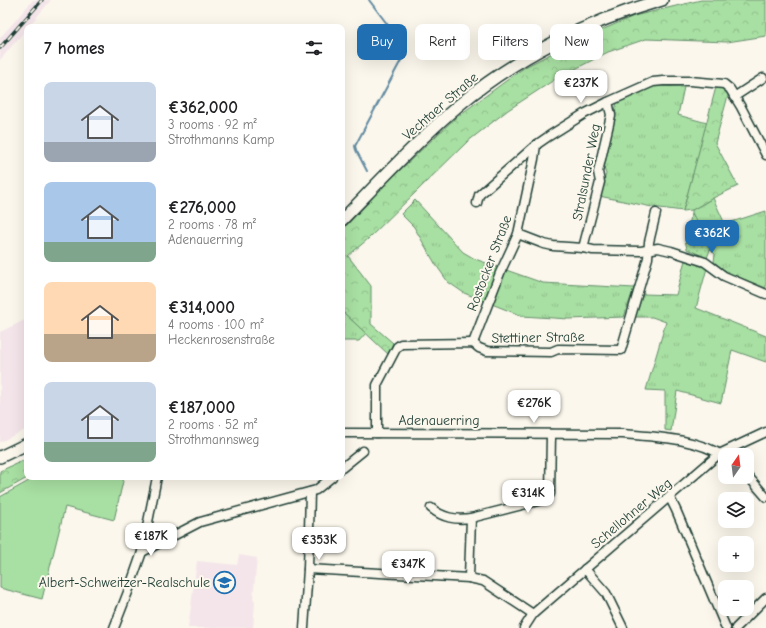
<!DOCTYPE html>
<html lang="en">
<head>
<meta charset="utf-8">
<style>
	body { margin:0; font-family:"Comic Neue",sans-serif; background:#f2f2f2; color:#202124; height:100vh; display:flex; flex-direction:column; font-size:15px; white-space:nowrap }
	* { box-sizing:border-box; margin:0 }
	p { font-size:13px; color:#757577 }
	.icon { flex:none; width:22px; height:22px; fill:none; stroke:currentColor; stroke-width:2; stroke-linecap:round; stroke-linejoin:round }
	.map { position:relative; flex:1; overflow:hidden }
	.drawer { position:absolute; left:24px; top:24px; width:321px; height:456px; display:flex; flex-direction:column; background:#fff; border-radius:8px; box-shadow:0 4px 16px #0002 }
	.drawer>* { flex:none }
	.banner { position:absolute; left:357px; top:24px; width:349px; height:36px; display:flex; gap:8px }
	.needle { width:26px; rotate:14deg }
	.controls { position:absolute; left:718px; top:448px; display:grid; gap:8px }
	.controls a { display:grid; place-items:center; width:36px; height:36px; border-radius:8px; background:#fff; box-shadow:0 4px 16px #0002; font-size:20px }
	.price { position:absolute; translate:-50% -34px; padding:0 9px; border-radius:8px; background:#fff; color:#222; font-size:13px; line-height:26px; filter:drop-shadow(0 1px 2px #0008) }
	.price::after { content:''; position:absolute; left:50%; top:24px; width:12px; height:9px; margin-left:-6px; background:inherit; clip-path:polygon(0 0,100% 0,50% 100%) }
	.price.active { background:#1f6fb2; color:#fff }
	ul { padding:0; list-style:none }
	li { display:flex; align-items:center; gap:12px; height:100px; padding:0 20px }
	li span { display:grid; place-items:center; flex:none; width:112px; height:80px; border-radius:8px; color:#555 }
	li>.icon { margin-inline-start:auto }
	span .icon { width:48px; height:48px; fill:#fffc; stroke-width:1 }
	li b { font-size:17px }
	h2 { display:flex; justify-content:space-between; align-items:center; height:48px; padding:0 20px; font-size:17px }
	.tag { padding:0 14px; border-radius:8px; background:#fff; box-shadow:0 4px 16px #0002; font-size:14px; line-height:36px }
	.tag.active { background:#1f6fb2; color:#fff }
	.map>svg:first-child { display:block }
	.built { fill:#f4e5ea }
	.grass { fill:url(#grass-tufts); stroke:#648e6b }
	.forest { fill:url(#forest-crowns); stroke:#648e6b }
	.park { fill:url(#park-dots); stroke:#648e6b }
	.garden { fill:#a8dfa2; stroke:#648e6b }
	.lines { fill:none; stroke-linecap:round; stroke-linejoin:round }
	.stream { stroke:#628aa1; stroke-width:2 }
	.minor-casing { stroke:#1f3d34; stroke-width:11 }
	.secondary-casing { stroke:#1f3d34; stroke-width:14 }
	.minor { stroke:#fbf7ec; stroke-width:8 }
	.secondary { stroke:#fbf7ec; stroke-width:11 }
	.rail-casing { stroke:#1f3d34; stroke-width:3.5 }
	.rail { stroke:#fbf7ec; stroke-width:2; stroke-dasharray:6; stroke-linecap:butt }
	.labels { text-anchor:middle; stroke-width:4; stroke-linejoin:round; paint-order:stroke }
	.street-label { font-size:14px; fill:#1f3d34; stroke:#fbf7ec }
	.poi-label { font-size:14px; fill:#1f3d34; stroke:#fbf7ec; text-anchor:end }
</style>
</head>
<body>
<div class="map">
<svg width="766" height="628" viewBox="0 0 766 628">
	<defs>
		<pattern id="grass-tufts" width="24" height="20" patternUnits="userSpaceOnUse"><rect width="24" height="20" fill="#a8dfa2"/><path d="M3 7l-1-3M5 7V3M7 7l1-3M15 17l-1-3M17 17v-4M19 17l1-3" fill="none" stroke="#90c08c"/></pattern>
		<pattern id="forest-crowns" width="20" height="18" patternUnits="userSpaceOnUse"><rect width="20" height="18" fill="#a8dfa2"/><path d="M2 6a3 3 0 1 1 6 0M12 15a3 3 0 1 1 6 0" fill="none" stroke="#90c08c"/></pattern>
		<pattern id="park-dots" width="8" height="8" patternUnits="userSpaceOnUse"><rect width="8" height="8" fill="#a8dfa2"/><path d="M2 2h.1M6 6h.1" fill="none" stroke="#90c08c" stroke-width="1.8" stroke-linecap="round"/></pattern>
	</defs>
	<rect width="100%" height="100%" fill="#fbf7ec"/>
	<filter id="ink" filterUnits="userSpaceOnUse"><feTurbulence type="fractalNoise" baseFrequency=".025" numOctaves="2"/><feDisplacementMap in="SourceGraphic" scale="8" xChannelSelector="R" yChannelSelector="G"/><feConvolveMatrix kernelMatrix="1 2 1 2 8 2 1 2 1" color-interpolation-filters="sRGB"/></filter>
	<g filter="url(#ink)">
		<g class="built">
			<path d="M33,0H51L0,60V38Z"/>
			<path d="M27,319V429L0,442V332Z"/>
			<path d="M239,555L257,558L253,598L255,602L253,628H188L197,561L237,565Z"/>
		</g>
		<g class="grass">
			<path d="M655,86L684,87L678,115L707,123L683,211L652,207L599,196L606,174L603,165L617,102Z"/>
			<path d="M713,198L725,224L766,211V288L728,273L714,262L715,254L710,250L692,213V210Z"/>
			<path d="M415,200L463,252L475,259L543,283L634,288L624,317L569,319L522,316L464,293L448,282L436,265L414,227L401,214Z"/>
			<path d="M685,260L698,263L707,268L696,308L766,336V362L732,350L721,403L677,391L671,431L665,430V391L646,390L666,322L652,317H635L643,294L676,295Z"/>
			<path d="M342,311L366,333L359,341H342Z"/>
		</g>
		<g class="forest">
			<path d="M701,0H766V36L727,42L646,39L608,52L554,80L508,110L467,142L368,239L348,256L371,286V324L393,343L388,354L342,311V230L380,189L454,119L525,67L574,42L634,16Z"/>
			<path d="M716,87L721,88L729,92L715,143L738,186L713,198L692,210L683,211Z"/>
			<path d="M27,459V477H29L0,493V471Z"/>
		</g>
		<path class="park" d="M692,213L710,250L707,258L687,249L685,240Z"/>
		<path class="garden" d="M36,477H124L114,520L65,507L42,599L0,588V497Z"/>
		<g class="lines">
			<path class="stream" d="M367,171L356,150L355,146L405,53L406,49L369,0"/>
			<defs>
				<g id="minor">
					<path d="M734,97L763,78"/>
					<path d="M477,203L479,195L536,145L549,136L584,114L608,102L653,82L663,81H690L724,84L730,89L741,107L766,155"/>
					<path d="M518,234L544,244L553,246L583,248L593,250L641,251L658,248L671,251L705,262L724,276L766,294"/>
					<path d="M583,248L600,182L598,172L611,115L608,102"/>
					<path d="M473,343L500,273L518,234L534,159L536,145"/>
					<path d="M342,433L623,434C656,437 696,438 725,457"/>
					<path d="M377,433V385L397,347L401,344L473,343L479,348L487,351L551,352L558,349L621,350L648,258L649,242L656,213"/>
					<path d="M342,468L363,451"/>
					<path d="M747,475L766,497"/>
					<path d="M670,498L676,510L726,628"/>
					<path d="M431,508C443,518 455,520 471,518"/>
					<path d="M142,552L200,522L316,490L332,477"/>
					<path d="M308,569L469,578L483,581L533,614"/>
					<path d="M585,569L606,593L623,628"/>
					<path d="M469,578L471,518L546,499L550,494L551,434"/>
					<path d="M114,628L128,592L142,552L157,477"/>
					<path d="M304,628L308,569L310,492"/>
					<path d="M524,628L533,614L719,454L766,432"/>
					<path d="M736,628L766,598"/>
				</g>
				<g id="secondary">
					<path d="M342,220C380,181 418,140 459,105C517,56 589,21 662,0"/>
					<path d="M0,457L27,444"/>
				</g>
			</defs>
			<use href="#minor" class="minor-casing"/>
			<use href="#secondary" class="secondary-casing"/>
			<use href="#minor" class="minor"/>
			<use href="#secondary" class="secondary"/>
			<defs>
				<path id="rail" d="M0,48L42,0"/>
			</defs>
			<use href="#rail" class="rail-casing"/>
			<use href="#rail" class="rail"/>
		</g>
	</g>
	<defs>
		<symbol id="school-ring" viewBox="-11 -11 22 22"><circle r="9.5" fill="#fbf7ec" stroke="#1f6fb2" stroke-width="1.5"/><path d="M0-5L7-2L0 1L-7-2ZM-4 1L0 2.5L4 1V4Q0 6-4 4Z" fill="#1f6fb2"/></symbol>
	</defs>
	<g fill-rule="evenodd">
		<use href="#school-ring" x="212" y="570" width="25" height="25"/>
	</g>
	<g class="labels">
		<g class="street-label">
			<text transform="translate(440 106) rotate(-41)" y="5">Vechtaer Straße</text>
			<text transform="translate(586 172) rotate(-79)" y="5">Stralsunder Weg</text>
			<text transform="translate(489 263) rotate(-69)" y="5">Rostocker Straße</text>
			<text transform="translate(538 337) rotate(-1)" y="5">Stettiner Straße</text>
			<text x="439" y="425">Adenauerring</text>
			<text transform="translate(631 513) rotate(-40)" y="5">Schellohner Weg</text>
		</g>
		<g class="poi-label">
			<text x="210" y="587">Albert-Schweitzer-Realschule</text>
		</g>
	</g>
</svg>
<div class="controls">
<a><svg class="needle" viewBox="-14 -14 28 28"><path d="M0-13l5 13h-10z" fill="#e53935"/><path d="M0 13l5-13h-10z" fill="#757577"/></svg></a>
<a><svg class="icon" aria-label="layers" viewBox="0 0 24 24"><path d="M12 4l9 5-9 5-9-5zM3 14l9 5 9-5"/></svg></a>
<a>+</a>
<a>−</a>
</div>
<b class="price" style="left:581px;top:104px">€237K</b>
<b class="price active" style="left:712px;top:254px">€362K</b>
<b class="price" style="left:534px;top:424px">€276K</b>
<b class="price" style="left:528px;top:514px">€314K</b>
<b class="price" style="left:151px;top:557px">€187K</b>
<b class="price" style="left:319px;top:561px">€353K</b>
<b class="price" style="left:408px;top:585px">€347K</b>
<div class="banner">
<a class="tag active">Buy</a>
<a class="tag">Rent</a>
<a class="tag">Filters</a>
<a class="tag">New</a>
</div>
<section class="drawer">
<h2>7 homes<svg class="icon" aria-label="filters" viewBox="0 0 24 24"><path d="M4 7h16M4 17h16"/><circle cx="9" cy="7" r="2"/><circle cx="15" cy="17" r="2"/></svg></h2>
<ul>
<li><span style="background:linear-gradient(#c9d6e8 75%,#9aa5b1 0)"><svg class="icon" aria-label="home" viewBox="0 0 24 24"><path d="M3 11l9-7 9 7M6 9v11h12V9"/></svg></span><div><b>€362,000</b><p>3 rooms · 92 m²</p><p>Strothmanns Kamp</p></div></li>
<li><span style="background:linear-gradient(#a9c7e8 75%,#7fa58c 0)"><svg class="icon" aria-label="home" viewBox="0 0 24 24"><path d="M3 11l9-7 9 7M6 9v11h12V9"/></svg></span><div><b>€276,000</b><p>2 rooms · 78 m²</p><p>Adenauerring</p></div></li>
<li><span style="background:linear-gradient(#ffd9b3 65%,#b9a48a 0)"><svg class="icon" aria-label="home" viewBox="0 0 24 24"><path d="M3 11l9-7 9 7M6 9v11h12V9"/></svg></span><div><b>€314,000</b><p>4 rooms · 100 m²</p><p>Heckenrosenstraße</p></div></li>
<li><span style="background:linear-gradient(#c9d6e8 75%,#7fa58c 0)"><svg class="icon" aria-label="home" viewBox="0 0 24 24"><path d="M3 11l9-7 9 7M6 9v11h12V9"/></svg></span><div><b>€187,000</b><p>2 rooms · 52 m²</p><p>Strothmannsweg</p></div></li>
</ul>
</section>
</div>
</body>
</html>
